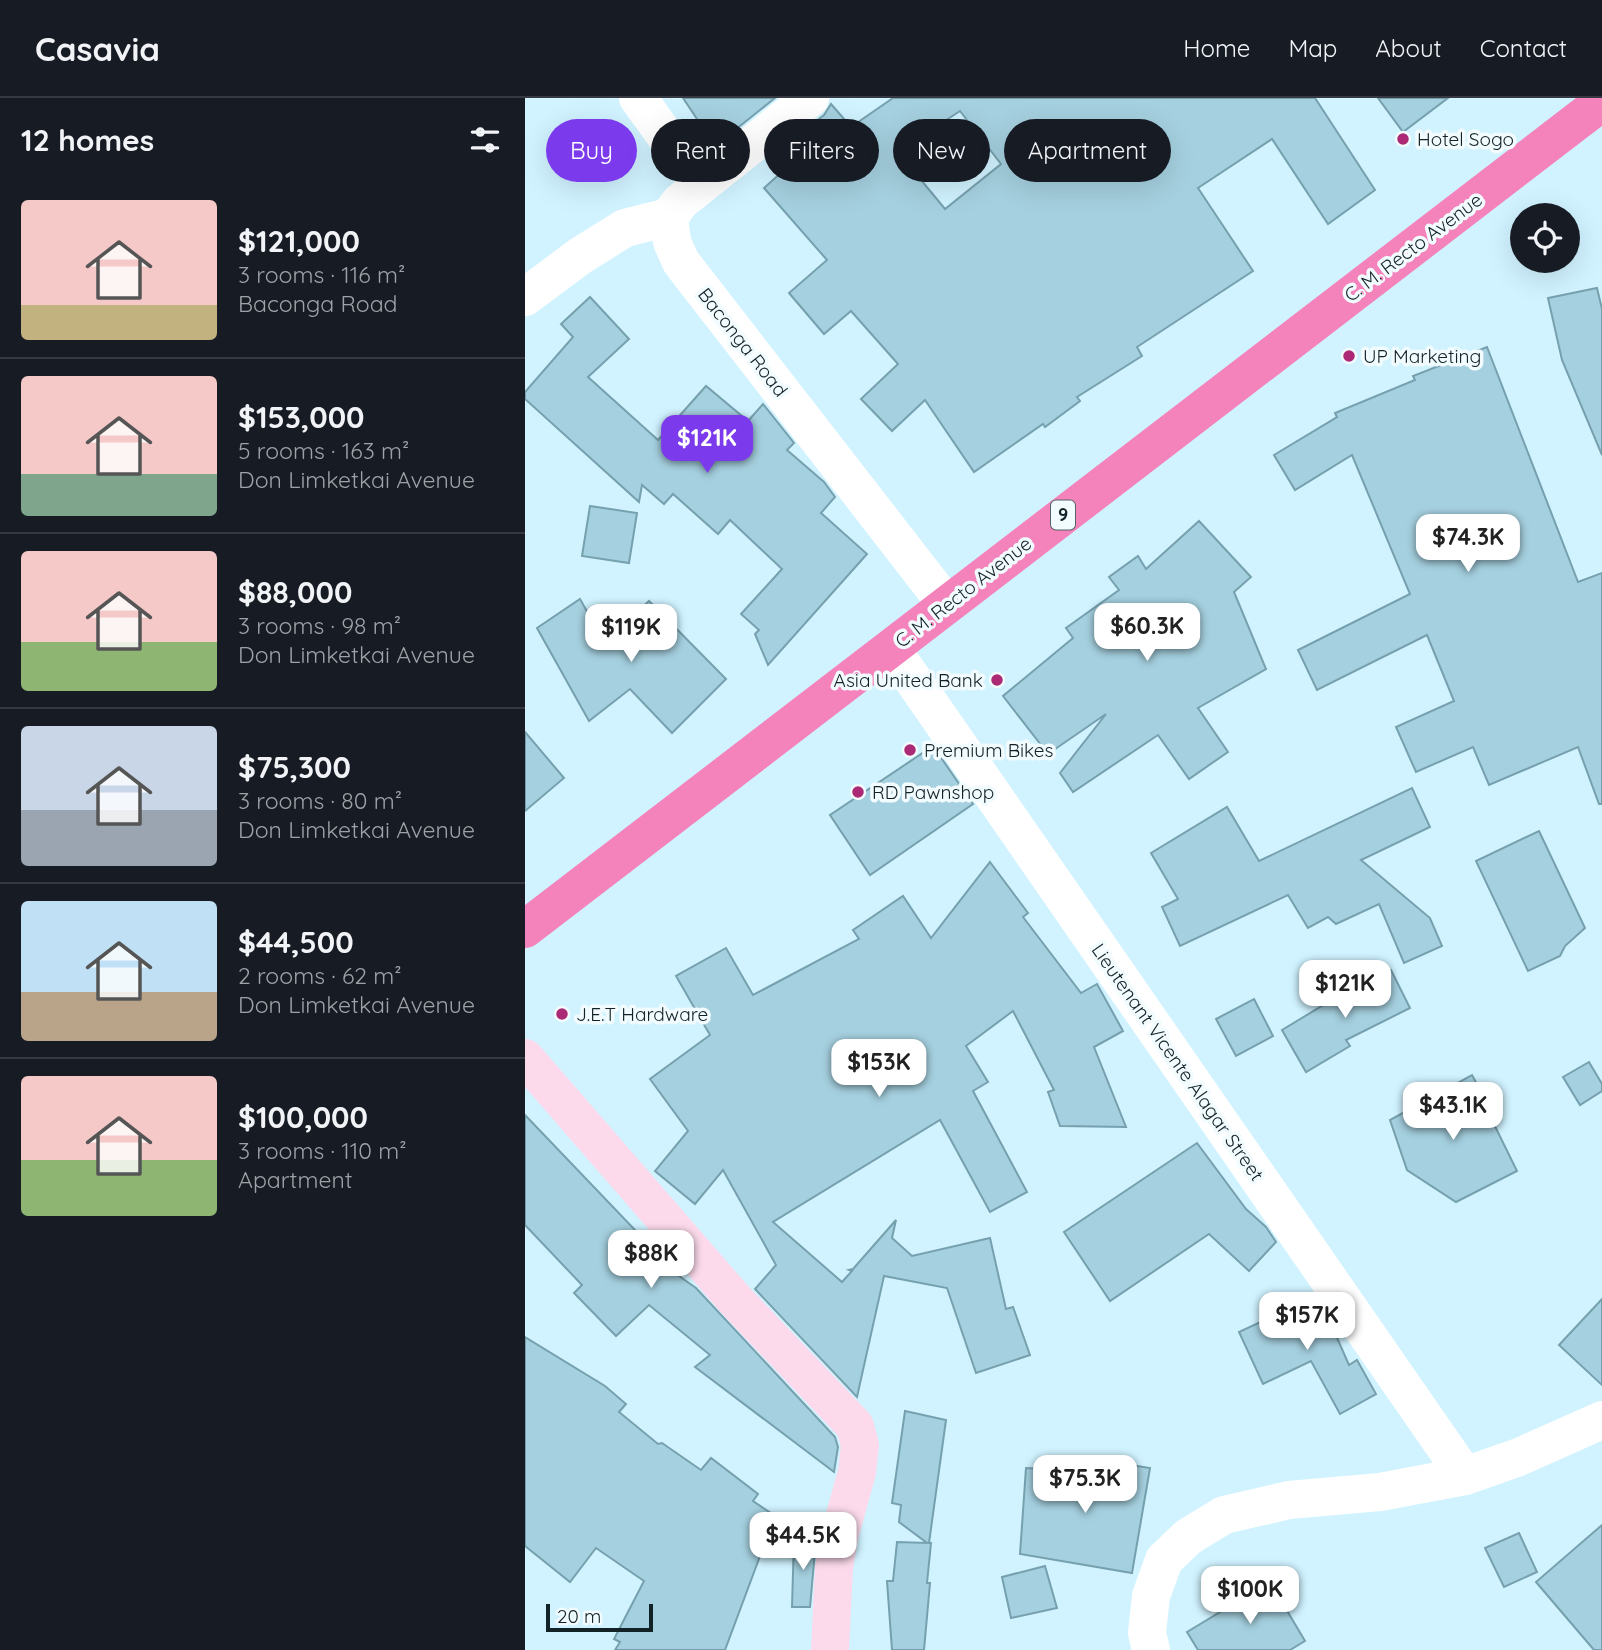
<!DOCTYPE html>
<html lang="en">
<head>
<meta charset="utf-8">
<style>
	body { margin:0; font-family:Quicksand,sans-serif; background:#20242c; color:#f1f3f6; height:100vh; display:flex; flex-direction:column; font-size:26px; white-space:nowrap }
	* { box-sizing:border-box; margin:0 }
	p { font-size:23px; color:#9ea1a6 }
	.icon { flex:none; width:38px; height:38px; fill:none; stroke:currentColor; stroke-width:2; stroke-linecap:round; stroke-linejoin:round }
	.map { position:relative; flex:1; overflow:hidden }
	.panel { display:flex; flex-direction:column; background:#171b24; width:525px }
	.panel>* { flex:none }
	.top-card { position:absolute; left:21px; top:21px; width:665px; height:63px; display:flex; gap:14px }
	.controls { position:absolute; left:985px; top:105px; display:grid; gap:14px }
	.controls a { display:grid; place-items:center; width:70px; height:70px; border-radius:50%; background:#171b24; box-shadow:0 7px 28px #0002; font-size:35px }
	.scale { position:absolute; left:21px; bottom:18px; width:107px; box-sizing:border-box; padding-left:7px; border:4px solid #122328; border-top:0; font-size:19px; line-height:24px; white-space:nowrap; color:#122328; -webkit-text-stroke:5px #f2fbfe; paint-order:stroke }
	.price { position:absolute; translate:-50% -60px; padding:0 16px; border-radius:14px; background:#fff; color:#222; font-size:23px; line-height:46px; filter:drop-shadow(0 2px 4px #0008) }
	.price::after { content:''; position:absolute; left:50%; top:42px; width:21px; height:16px; margin-left:-10px; background:inherit; clip-path:polygon(0 0,100% 0,50% 100%) }
	.price.selected { background:#7c3aed; color:#fff }
	ul { padding:0; list-style:none }
	li { display:flex; align-items:center; gap:21px; height:175px; padding:0 21px }
	li+li { border-top:2px solid #363941 }
	li span { display:grid; place-items:center; flex:none; width:196px; height:140px; border-radius:7px; color:#555 }
	li>.icon { margin-inline-start:auto }
	span .icon { width:84px; height:84px; fill:#fffc; stroke-width:1 }
	li b { font-size:30px }
	h2 { display:flex; justify-content:space-between; align-items:center; height:84px; padding:0 21px; font-size:30px }
	.pill { padding:0 24px; border-radius:32px; background:#171b24; box-shadow:0 7px 28px #0002; font-size:24px; line-height:63px }
	.pill.selected { background:#7c3aed; color:#fff }
	header { display:flex; align-items:center; gap:42px; box-sizing:border-box; height:98px; padding:0 35px; background:#171b24; border-bottom:2px solid #363941 }
	header strong { font-size:33px }
	nav { display:flex; gap:38px; margin-inline-start:auto; font-size:24px }
	main { display:flex; flex:1; min-height:0 }
	.map>svg:first-child { display:block }
	.building { fill:#a5d0df; stroke:#76a0ae; stroke-width:2; fill-rule:evenodd }
	.lines { fill:none; stroke-linecap:round; stroke-linejoin:round }
	.street { stroke:#fff; stroke-width:38 }
	.secondary { stroke:#fcdaeb; stroke-width:38 }
	.highway { stroke:#f483bb; stroke-width:38 }
	.poi-dot { fill:#ac2a75; stroke:#f2fbfe; stroke-width:2.5 }
	.labels { text-anchor:middle; stroke-width:7; stroke-linejoin:round; paint-order:stroke }
	.shield { fill:#f2fbfe; stroke:#556468; stroke-width:2 }
	.shield-label { font-size:18px; font-weight:bold; fill:#122328 }
	.poi-label { font-size:19px; fill:#122328; stroke:#f2fbfe; text-anchor:start }
	.street-label { font-size:19px; fill:#122328; stroke:#f2fbfe }
</style>
</head>
<body>
<header>
<strong>Casavia</strong>
<nav><a>Home</a><a>Map</a><a>About</a><a>Contact</a></nav>
</header>
<main>
<section class="panel">
<h2>12 homes<svg class="icon" aria-label="filters" viewBox="0 0 24 24"><path d="M4 7h16M4 17h16"/><circle cx="9" cy="7" r="2"/><circle cx="15" cy="17" r="2"/></svg></h2>
<ul>
<li><span style="background:linear-gradient(#f6c9c9 75%,#c2b280 0)"><svg class="icon" aria-label="home" viewBox="0 0 24 24"><path d="M3 11l9-7 9 7M6 9v11h12V9"/></svg></span><div><b>$121,000</b><p>3 rooms · 116 m²</p><p>Baconga Road</p></div></li>
<li><span style="background:linear-gradient(#f6c9c9 70%,#7fa58c 0)"><svg class="icon" aria-label="home" viewBox="0 0 24 24"><path d="M3 11l9-7 9 7M6 9v11h12V9"/></svg></span><div><b>$153,000</b><p>5 rooms · 163 m²</p><p>Don Limketkai Avenue</p></div></li>
<li><span style="background:linear-gradient(#f6c9c9 65%,#8fb573 0)"><svg class="icon" aria-label="home" viewBox="0 0 24 24"><path d="M3 11l9-7 9 7M6 9v11h12V9"/></svg></span><div><b>$88,000</b><p>3 rooms · 98 m²</p><p>Don Limketkai Avenue</p></div></li>
<li><span style="background:linear-gradient(#c9d6e8 60%,#9aa5b1 0)"><svg class="icon" aria-label="home" viewBox="0 0 24 24"><path d="M3 11l9-7 9 7M6 9v11h12V9"/></svg></span><div><b>$75,300</b><p>3 rooms · 80 m²</p><p>Don Limketkai Avenue</p></div></li>
<li><span style="background:linear-gradient(#bfe0f5 65%,#b9a48a 0)"><svg class="icon" aria-label="home" viewBox="0 0 24 24"><path d="M3 11l9-7 9 7M6 9v11h12V9"/></svg></span><div><b>$44,500</b><p>2 rooms · 62 m²</p><p>Don Limketkai Avenue</p></div></li>
<li><span style="background:linear-gradient(#f6c9c9 60%,#8fb573 0)"><svg class="icon" aria-label="home" viewBox="0 0 24 24"><path d="M3 11l9-7 9 7M6 9v11h12V9"/></svg></span><div><b>$100,000</b><p>3 rooms · 110 m²</p><p>Apartment</p></div></li>
</ul>
</section>
<div class="map">
<svg width="1077" height="1552" viewBox="0 0 1077 1552">
	<rect width="100%" height="100%" fill="#d0f3ff"/>
	<g class="building">
		<path d="M158,0H250L190,48Z"/>
		<path d="M368,0H790L850,92L803,126L747,41L673,90L728,173L612,249L617,258L552,299L555,303L520,329L518,326L449,374L400,302L367,333L336,301L373,266L326,213L299,236L264,195L302,162L239,90L268,64L256,51L299,17L306,6L326,29ZM435,13L476,66L420,111L373,54Z"/>
		<path d="M853,0H923L878,34Z"/>
		<path d="M1072,190L1077,211V357L1037,262L1023,200Z"/>
		<path d="M65,199L104,241L63,279L133,342L181,288L223,323L238,306L269,345L262,352L299,384L310,399L296,415L342,456L243,567L230,536L234,532L216,516L257,471L205,422L193,436L148,396L139,406L117,387L114,404L0,301V294L48,239L36,226Z"/>
		<path d="M962,249L1053,484L1077,475V706H1074L1053,649L964,687L948,649L891,674L871,629L929,603L902,537L792,592L773,552L885,496L827,357L770,392L749,357L812,319L810,315L890,282L888,278Z"/>
		<path d="M65,408L112,415L104,465L57,458Z"/>
		<path d="M674,423L726,479L709,494L741,571L673,610L703,654L664,681L633,637L548,694L535,675L581,616L523,656L478,598L548,540L541,530L594,492L584,479L613,458L621,471Z"/>
		<path d="M55,501L80,545L124,503L201,581L147,635L105,591L64,623L12,530Z"/>
		<path d="M0,634L39,680L0,713Z"/>
		<path d="M408,648L448,706L345,777L305,717Z"/>
		<path d="M887,690L905,729L836,762L905,820L917,848L879,865L854,806L811,826L803,819L783,830L763,797L655,848L637,809L653,801L626,755L702,709L734,763Z"/>
		<path d="M1014,733L1060,830L1040,848L1035,858L1003,873L951,763Z"/>
		<path d="M465,764L503,815L498,819L556,895L572,886L598,933L569,949L601,1029L535,1028L523,994L529,992L488,913L441,948L463,984L448,993L502,1094L465,1114L415,1022L248,1124L317,1184L327,1173L324,1172L328,1171L371,1122L367,1140L387,1158L465,1140L481,1211L488,1209L505,1257L451,1275L422,1190L359,1178L332,1299L230,1191L251,1167L198,1072L170,1106L130,1073L163,1033L125,981L185,937L151,878L201,850L228,897L334,841L328,832L378,798L406,840Z"/>
		<path d="M866,872L885,910L821,942L825,948L781,974L757,932L810,900Z"/>
		<path d="M729,901L748,938L711,958L691,921Z"/>
		<path d="M1064,964L1077,986V993L1055,1007L1038,979Z"/>
		<path d="M947,977L967,1014L964,1016L992,1073L931,1104L882,1072L865,1022Z"/>
		<path d="M0,1017L154,1178L171,1190L310,1339L313,1349L309,1374L170,1269L185,1257L124,1207L91,1238L49,1195L57,1187L0,1127Z"/>
		<path d="M672,1045L721,1111L741,1129L751,1144L724,1173L684,1136L585,1203L539,1134Z"/>
		<path d="M789,1199L802,1217L824,1267L832,1262L851,1296L815,1316L786,1263L738,1286L714,1234Z"/>
		<path d="M1077,1201V1287L1034,1247Z"/>
		<path d="M0,1239L80,1288L101,1306L94,1314L133,1346L137,1345L176,1372L186,1360L233,1396L228,1403L250,1418L200,1552H90L95,1544L89,1541L119,1483L71,1450L45,1484L0,1448Z"/>
		<path d="M380,1313L421,1322L404,1445H406L402,1485H405L399,1552H367L362,1483H368L372,1444L402,1445L374,1424L376,1407L367,1405Z"/>
		<path d="M575,1362L625,1370L607,1475L495,1456L501,1370L573,1374Z"/>
		<path d="M1077,1427V1552H1069L1011,1484Z"/>
		<path d="M994,1435L1012,1474L979,1489L960,1450Z"/>
		<path d="M269,1441L291,1442L285,1509H267Z"/>
		<path d="M520,1468L532,1510L486,1520L477,1479Z"/>
		<path d="M745,1484L780,1543L765,1552H673L662,1534Z"/>
	</g>
	<g class="lines">
		<g class="street">
			<path d="M113,0L175,86"/>
			<path d="M285,0L155,104L144,119L147,144L156,164L422,507"/>
			<path d="M0,199L55,158L100,130L144,119"/>
			<path d="M366,550L940,1378"/>
			<path d="M626,1552L622,1535L626,1498L639,1462L663,1439L699,1417L764,1402L855,1394L940,1378L994,1359L1077,1322"/>
		</g>
		<path class="secondary" d="M0,960L211,1203L330,1328L335,1347L332,1374L314,1439L309,1470L305,1552"/>
		<path class="highway" d="M0,831L1077,4"/>
	</g>
	<g class="poi-dot">
		<circle cx="878" cy="41" r="7"/>
		<circle cx="824" cy="258" r="7"/>
		<circle cx="472" cy="582" r="7"/>
		<circle cx="385" cy="652" r="7"/>
		<circle cx="333" cy="694" r="7"/>
		<circle cx="37" cy="916" r="7"/>
	</g>
	<g class="labels">
		<rect class="shield" x="526" y="402.5" width="24" height="29" rx="5"/>
		<g class="shield-label">
			<text x="538" y="423">9</text>
		</g>
		<g class="poi-label">
			<text x="892" y="48">Hotel Sogo</text>
			<text x="838" y="265">UP Marketing</text>
			<text x="458" y="589" text-anchor="end">Asia United Bank</text>
			<text x="399" y="659">Premium Bikes</text>
			<text x="347" y="701">RD Pawnshop</text>
			<text x="51" y="923">J.E.T Hardware</text>
		</g>
		<g class="street-label">
			<text transform="translate(888 149) rotate(-37)" y="7">C. M. Recto Avenue</text>
			<text transform="translate(218 244) rotate(52)" y="7">Baconga Road</text>
			<text transform="translate(438 494) rotate(-38)" y="7">C. M. Recto Avenue</text>
			<text transform="translate(653 964) rotate(55)" y="7">Lieutenant Vicente Alagar Street</text>
		</g>
	</g>
</svg>
<div class="controls">
<a><svg class="icon" aria-label="locate" viewBox="0 0 24 24"><circle cx="12" cy="12" r="6"/><path d="M12 2v4M12 18v4M2 12h4M18 12h4"/></svg></a>
</div>
<div class="scale">20 m</div>
<b class="price selected" style="left:182px;top:377px">$121K</b>
<b class="price" style="left:943px;top:476px">$74.3K</b>
<b class="price" style="left:622px;top:565px">$60.3K</b>
<b class="price" style="left:106px;top:566px">$119K</b>
<b class="price" style="left:820px;top:922px">$121K</b>
<b class="price" style="left:354px;top:1001px">$153K</b>
<b class="price" style="left:928px;top:1044px">$43.1K</b>
<b class="price" style="left:126px;top:1192px">$88K</b>
<b class="price" style="left:782px;top:1254px">$157K</b>
<b class="price" style="left:560px;top:1417px">$75.3K</b>
<b class="price" style="left:278px;top:1474px">$44.5K</b>
<b class="price" style="left:725px;top:1528px">$100K</b>
<div class="top-card">
<a class="pill selected">Buy</a>
<a class="pill">Rent</a>
<a class="pill">Filters</a>
<a class="pill">New</a>
<a class="pill">Apartment</a>
</div>
</div>
</main>
</body>
</html>
